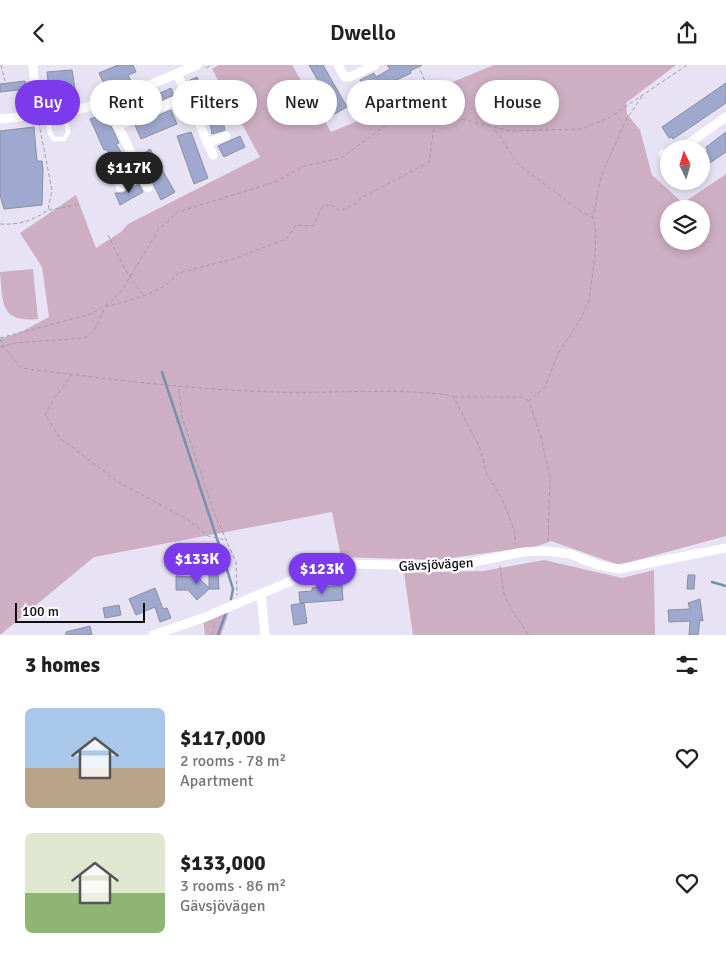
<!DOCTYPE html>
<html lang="en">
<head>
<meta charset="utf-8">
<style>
	body { margin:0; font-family:Signika,sans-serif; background:#f2f2f2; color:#202124; height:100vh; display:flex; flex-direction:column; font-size:19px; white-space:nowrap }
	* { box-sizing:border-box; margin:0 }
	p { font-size:16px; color:#757577 }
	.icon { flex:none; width:28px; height:28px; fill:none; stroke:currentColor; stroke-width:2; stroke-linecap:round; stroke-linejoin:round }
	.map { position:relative; height:570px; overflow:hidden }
	.drawer { display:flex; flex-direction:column; background:#fff; flex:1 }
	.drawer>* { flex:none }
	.guide { position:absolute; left:15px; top:15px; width:696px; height:45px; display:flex; gap:10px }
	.needle { width:32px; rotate:355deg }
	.controls { position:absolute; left:660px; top:75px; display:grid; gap:10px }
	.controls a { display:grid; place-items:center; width:50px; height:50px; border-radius:50%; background:#fff; box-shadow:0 2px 8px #0003; font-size:25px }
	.scale { position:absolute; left:15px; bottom:12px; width:130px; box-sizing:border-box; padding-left:5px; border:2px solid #0e0d12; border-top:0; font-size:14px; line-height:18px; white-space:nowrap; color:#0e0d12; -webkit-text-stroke:4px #fff; paint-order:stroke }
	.price { position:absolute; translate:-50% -42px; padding:0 11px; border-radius:18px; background:#7c3aed; color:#fff; font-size:16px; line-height:32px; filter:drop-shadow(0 1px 2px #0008) }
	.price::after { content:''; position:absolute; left:50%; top:30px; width:15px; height:11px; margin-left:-8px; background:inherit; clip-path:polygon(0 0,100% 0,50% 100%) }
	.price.on { background:#222; color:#fff }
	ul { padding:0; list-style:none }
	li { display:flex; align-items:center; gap:15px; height:125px; padding:0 25px }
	li span { display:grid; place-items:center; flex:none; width:140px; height:100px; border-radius:8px; color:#555 }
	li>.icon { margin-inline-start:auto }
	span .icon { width:60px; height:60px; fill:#fffc; stroke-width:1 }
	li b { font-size:21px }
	h2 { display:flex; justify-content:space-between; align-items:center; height:60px; padding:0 25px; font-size:21px }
	.tag { padding:0 18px; border-radius:22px; background:#fff; box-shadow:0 2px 8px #0003; font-size:18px; line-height:45px }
	.tag.on { background:#7c3aed; color:#fff }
	header { display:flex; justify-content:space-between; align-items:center; height:65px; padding:0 25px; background:#fff; font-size:22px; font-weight:600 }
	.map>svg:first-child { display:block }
	.green { fill:#cdaec2; fill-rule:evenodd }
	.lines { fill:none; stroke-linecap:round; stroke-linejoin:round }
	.stream { stroke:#7691b0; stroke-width:2.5 }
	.building { fill:#9fa8ce; stroke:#8a8e9d }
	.path { stroke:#a09daa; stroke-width:1; stroke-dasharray:4 2.5; stroke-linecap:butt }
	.service { stroke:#fff; stroke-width:4.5 }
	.minor { stroke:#fff; stroke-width:9 }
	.labels { text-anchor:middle; stroke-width:4.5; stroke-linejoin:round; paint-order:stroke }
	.street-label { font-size:14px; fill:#0e0d12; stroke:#fff }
</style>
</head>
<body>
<header><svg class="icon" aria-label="back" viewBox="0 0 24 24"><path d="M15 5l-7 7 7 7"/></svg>Dwello<svg class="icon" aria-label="share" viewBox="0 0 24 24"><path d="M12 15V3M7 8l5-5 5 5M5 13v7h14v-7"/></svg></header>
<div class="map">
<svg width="726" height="570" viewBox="0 0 726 570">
	<rect width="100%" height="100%" fill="#e7e3f4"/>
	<g class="green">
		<path d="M219,0H292L331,67L494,0H676L626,38L627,49L640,65L652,110L683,138L726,109V471L619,500L551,476L538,481L436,495L341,492L332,447L94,492L0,570V274L21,267L49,252L42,202L20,168L76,130L96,183L121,167L128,159L260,92L212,4ZM669,144H701V176H669Z"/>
		<path d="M33,204L38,254C0,258 3,238 0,207Z"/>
		<path d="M544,495L622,513L654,505L655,570H413L404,508L483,506Z"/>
		<path d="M231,541L221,570H205L203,553Z"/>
	</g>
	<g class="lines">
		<g class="stream">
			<path d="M162,307L224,495L233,524L231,534"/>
			<path d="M712,517L726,521"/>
			<path d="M218,570L225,550"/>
		</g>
	</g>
	<g class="building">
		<path d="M118,0H133L136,7L128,10L131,16L115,23L113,17L105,21L99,8Z"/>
		<path d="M309,0H323L347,42L333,50L326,37L329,35Z"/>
		<path d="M387,0H422L410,6L411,8L360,33L355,23L362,19L360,15L374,8L376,12L390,4Z"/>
		<path d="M72,5L76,30L50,32L47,7Z"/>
		<path d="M197,12L202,24L207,21L215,43H220L225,65L212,69L207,41L199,43L192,27H195L190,15Z"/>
		<path d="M25,16L26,24L0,27V19Z"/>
		<path d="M726,18V38L673,74L672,72L669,73L662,62Z"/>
		<path d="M171,23L174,30L124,51L122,46Z"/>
		<path d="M171,45L177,59L141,74L135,60Z"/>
		<path d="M103,49L109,62L111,61L119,78L116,79L134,108L126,112L106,84L104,85L90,54Z"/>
		<path d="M34,62L37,96H42L43,104L42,140L4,144L0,130V66Z"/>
		<path d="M191,67L208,113L194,119L177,71Z"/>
		<path d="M726,67V87L701,104V90L708,85L706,82Z"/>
		<path d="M240,71L245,82L224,92L218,81Z"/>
		<path d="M150,84L175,127L161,135L140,91Z"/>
		<path d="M139,119L143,127L120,140L115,128H123Z"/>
		<path d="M194,508L209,523V509H218L219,524H209L197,535L188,525H176V511L190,512Z"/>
		<path d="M688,510H695L694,524H687Z"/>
		<path d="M342,520L343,535L300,538L299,527L312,526V523Z"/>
		<path d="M155,523L163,544L167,543L171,553L160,557L155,542L136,550L129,534Z"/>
		<path d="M700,534L703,556L700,555L698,570H689L690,556L669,557L668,545L690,544L688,538Z"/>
		<path d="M304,538L307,558L294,560L291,540Z"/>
		<path d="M119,540L121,550L105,553L103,543Z"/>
		<path d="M90,561L92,570H66V567Z"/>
	</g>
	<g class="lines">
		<g class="path">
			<path d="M1,0L5,16"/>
			<path d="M206,3L212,0"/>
			<path d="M407,47L427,21L418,0"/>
			<path d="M495,65L518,99L580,146L593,153"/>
			<path d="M49,145L81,139"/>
			<path d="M0,159C20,160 32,156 48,145L52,125L39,59"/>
			<path d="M108,170L125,204L143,230"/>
			<path d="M0,273L91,249L112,236L122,225L159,164L178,147L275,117L304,101L341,93L403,48H436L510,66L582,64L610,52L687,0"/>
			<path d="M0,274L3,281L21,303C107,314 192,325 278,327C336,329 395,322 453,331L480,383L487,410L502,433L515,467V480"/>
			<path d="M0,282L15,278L84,273C98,266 98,256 105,242L144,231L165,221L179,208L233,194L286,174L296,160L313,161L322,142L330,139L340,146L357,138L361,133L429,97L436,48"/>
			<path d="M72,309L53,335L45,350L60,373L118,417L187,454L208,471L225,475"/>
			<path d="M179,324L182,352L215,450L236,497L237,530"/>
			<path d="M454,332H522L529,336"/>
			<path d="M548,477L550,411L541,373L529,336L545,322L558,289L580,255L589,236L595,191L596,166L593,153L601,111L626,55L643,30"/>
			<path d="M500,501L504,529L511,544L529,570"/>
			<path d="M212,570L216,556"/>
		</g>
		<path class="service" d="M47,49L50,68L54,74H64L68,68L65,47"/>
		<g class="minor">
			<path d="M33,0L37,50"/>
			<path d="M338,0L345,12H350L375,0"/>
			<path d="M177,9L187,31"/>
			<path d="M107,38L148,123"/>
			<path d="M0,54L65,47L107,38L197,0"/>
			<path d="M117,61L187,31L213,90"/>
			<path d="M207,78L226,71"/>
			<path d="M681,84L726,52"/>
			<path d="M663,89L669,88"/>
			<path d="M120,122L142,111"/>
			<path d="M261,528L265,570"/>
			<path d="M153,570L203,553L298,513L330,502L348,499L433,501L464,499L523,487L545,486L570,489L598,500L619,504L726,483"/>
		</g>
	</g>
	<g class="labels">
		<g class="street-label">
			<text transform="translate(436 499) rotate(-3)" y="5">Gävsjövägen</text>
		</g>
	</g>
</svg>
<div class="controls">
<a><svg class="needle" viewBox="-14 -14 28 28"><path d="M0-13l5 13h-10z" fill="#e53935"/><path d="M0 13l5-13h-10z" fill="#757577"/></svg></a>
<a><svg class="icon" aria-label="layers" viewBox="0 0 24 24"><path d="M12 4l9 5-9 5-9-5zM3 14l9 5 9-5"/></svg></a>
</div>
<div class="scale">100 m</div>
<b class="price on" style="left:129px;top:129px">$117K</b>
<b class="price" style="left:197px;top:520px">$133K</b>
<b class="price" style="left:322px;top:530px">$123K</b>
<div class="guide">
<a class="tag on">Buy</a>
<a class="tag">Rent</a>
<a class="tag">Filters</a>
<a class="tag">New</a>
<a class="tag">Apartment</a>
<a class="tag">House</a>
</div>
</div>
<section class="drawer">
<h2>3 homes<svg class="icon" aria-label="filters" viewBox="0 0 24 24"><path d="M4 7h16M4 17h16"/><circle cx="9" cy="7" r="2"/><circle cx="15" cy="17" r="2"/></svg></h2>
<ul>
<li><span style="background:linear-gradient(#a9c7e8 60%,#b9a48a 0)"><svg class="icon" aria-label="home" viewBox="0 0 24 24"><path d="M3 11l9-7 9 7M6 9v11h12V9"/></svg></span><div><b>$117,000</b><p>2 rooms · 78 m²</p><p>Apartment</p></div><svg class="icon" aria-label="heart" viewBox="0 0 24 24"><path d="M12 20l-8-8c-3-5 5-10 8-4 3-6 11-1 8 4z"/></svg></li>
<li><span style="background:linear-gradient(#dfe7d0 60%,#8fb573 0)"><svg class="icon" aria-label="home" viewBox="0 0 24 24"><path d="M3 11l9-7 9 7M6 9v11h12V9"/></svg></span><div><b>$133,000</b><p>3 rooms · 86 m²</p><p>Gävsjövägen</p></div><svg class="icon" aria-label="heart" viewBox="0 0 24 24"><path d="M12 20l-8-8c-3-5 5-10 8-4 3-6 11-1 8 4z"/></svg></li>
</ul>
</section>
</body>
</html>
